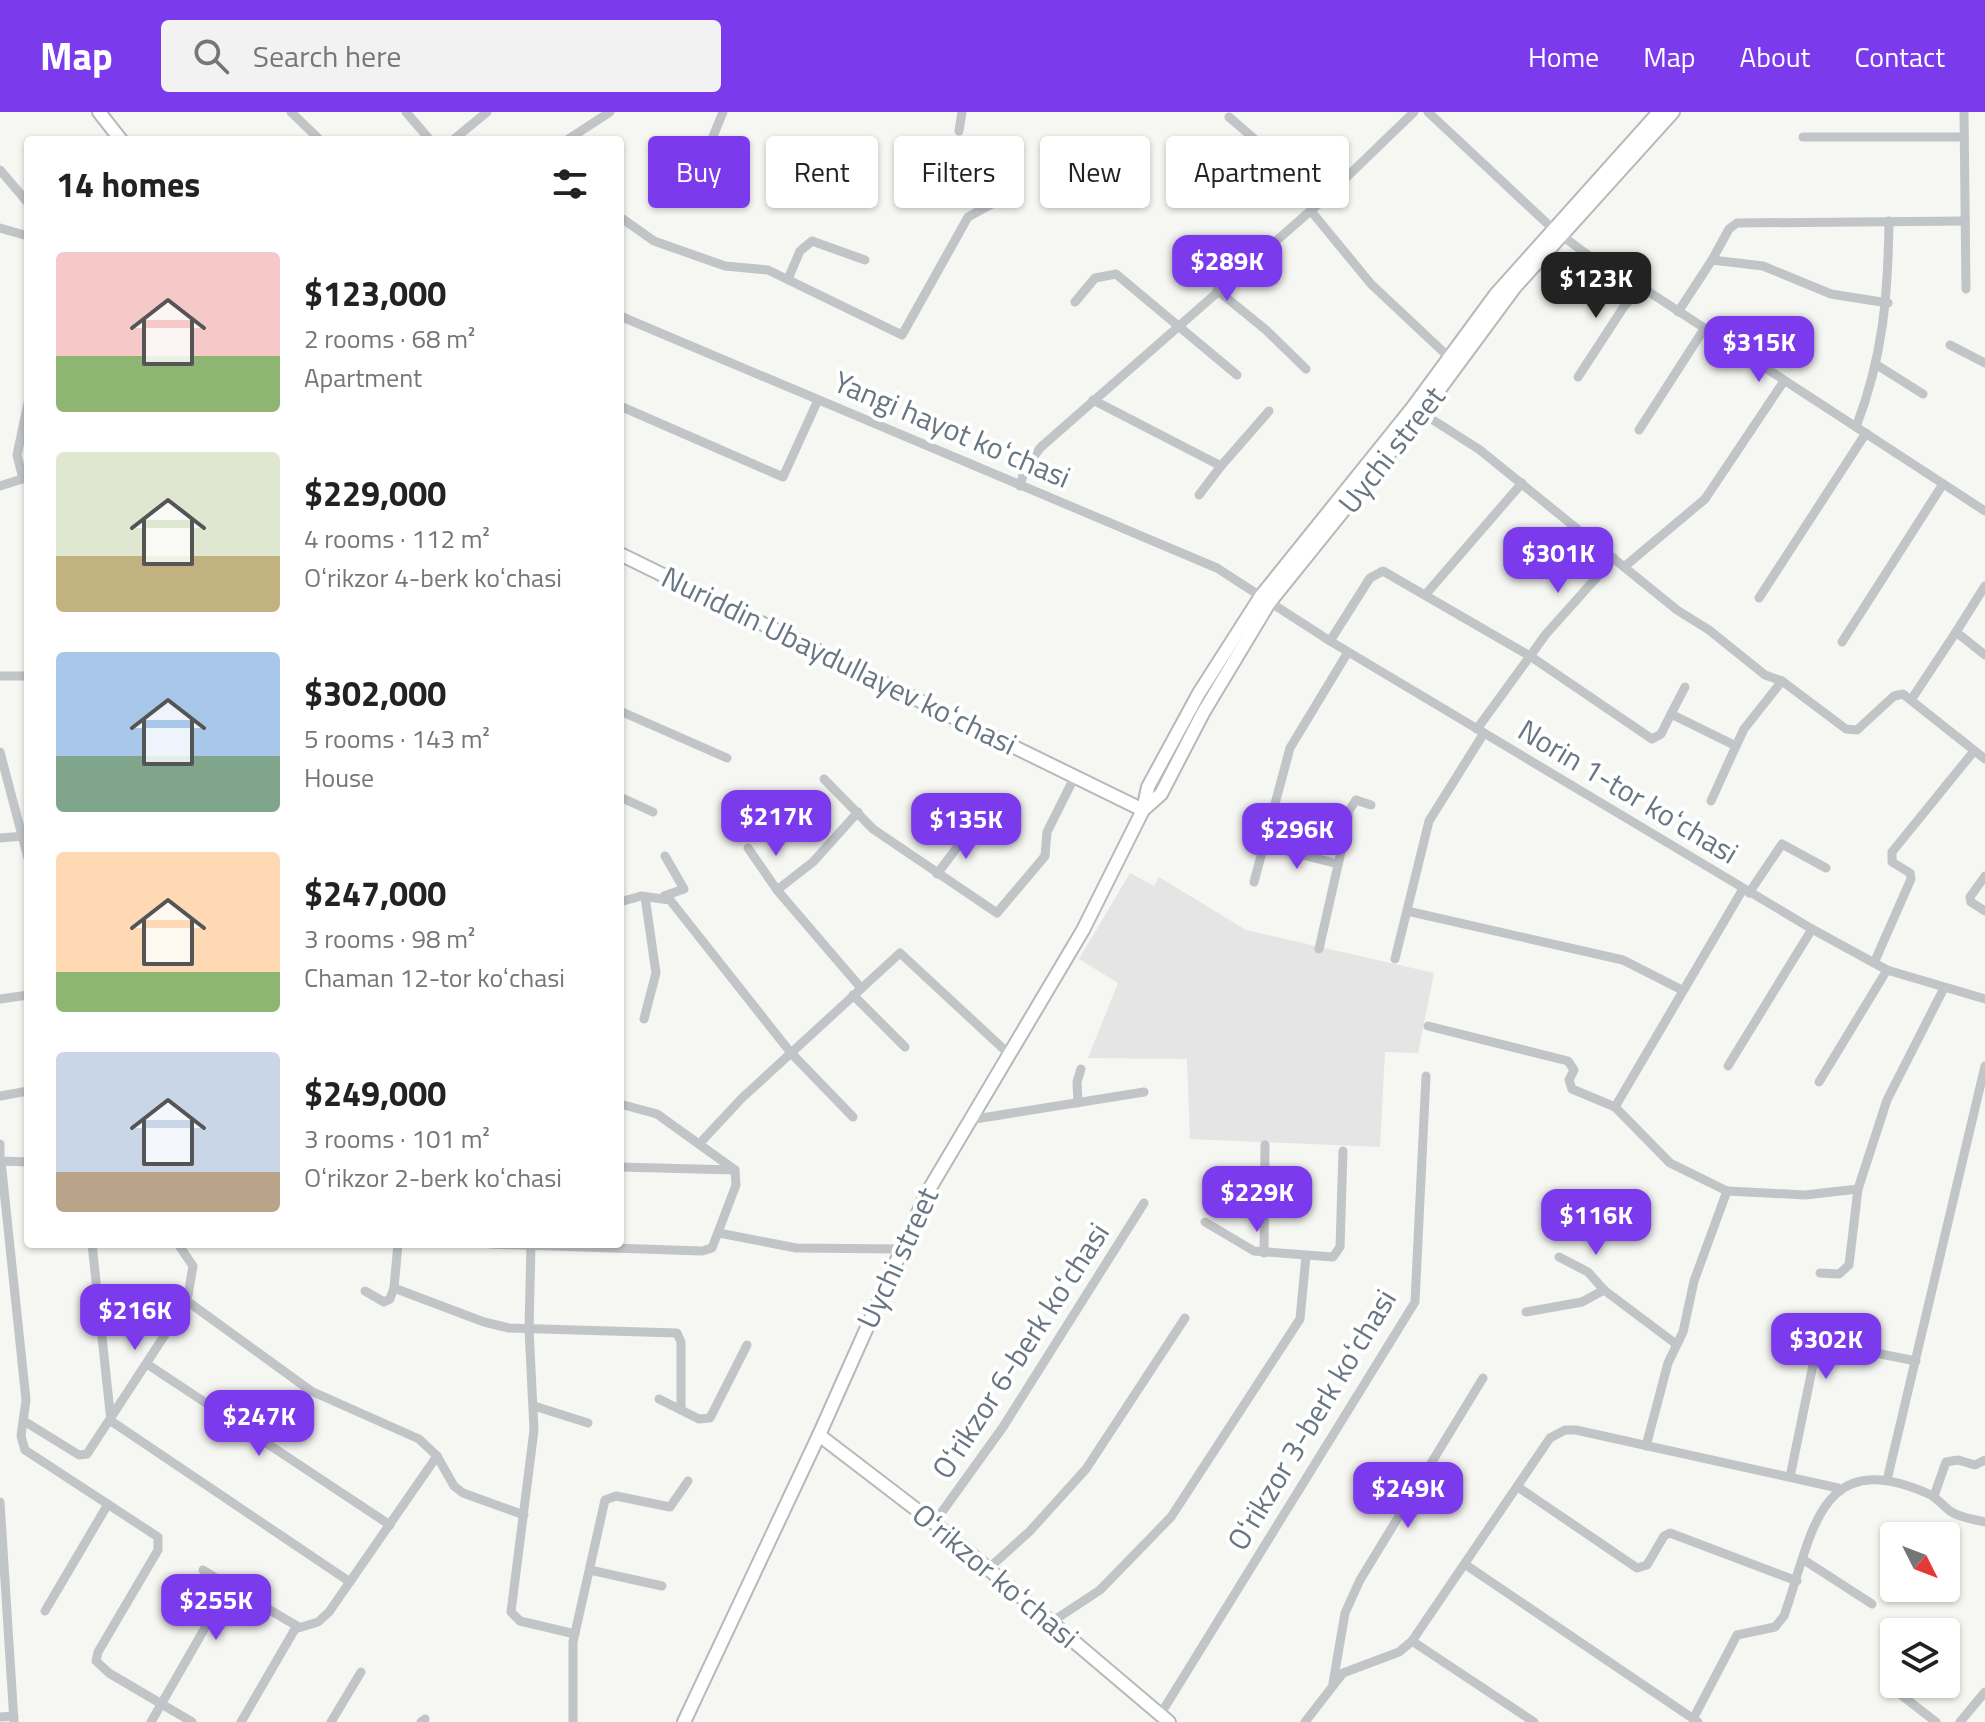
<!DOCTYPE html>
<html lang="en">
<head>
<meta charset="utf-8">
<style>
	body { margin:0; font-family:"Titillium Web",sans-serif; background:#f2f2f2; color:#222; height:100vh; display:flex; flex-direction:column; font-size:30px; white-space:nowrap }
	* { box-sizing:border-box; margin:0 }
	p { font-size:26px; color:#767676 }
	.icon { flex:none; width:44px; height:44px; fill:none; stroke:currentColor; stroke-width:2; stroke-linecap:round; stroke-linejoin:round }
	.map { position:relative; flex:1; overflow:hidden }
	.panel { position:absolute; left:24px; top:24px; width:600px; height:1112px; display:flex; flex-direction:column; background:#fff; border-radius:8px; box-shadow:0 2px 6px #0004 }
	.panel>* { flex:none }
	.guide { position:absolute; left:648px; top:24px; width:760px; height:72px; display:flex; gap:16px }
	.needle { width:52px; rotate:132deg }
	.controls { position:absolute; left:1880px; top:1410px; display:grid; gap:16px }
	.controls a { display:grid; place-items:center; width:80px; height:80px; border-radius:8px; background:#fff; box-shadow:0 2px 6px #0004; font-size:40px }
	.price { position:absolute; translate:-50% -68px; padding:0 18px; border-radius:16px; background:#7c3aed; color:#fff; font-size:26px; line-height:52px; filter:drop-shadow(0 2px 4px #0008) }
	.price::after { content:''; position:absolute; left:50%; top:48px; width:24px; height:18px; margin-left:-12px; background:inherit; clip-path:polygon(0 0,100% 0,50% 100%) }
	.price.active { background:#222; color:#fff }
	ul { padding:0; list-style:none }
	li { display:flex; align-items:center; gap:24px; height:200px; padding:0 32px }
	li span { display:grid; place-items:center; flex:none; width:224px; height:160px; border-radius:8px; color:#555 }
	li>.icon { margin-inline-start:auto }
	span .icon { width:96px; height:96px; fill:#fffc; stroke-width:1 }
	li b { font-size:34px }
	h2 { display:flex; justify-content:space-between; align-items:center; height:96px; padding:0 32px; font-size:34px }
	.tag { padding:0 28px; border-radius:8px; background:#fff; box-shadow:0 2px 6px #0004; font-size:28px; line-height:72px }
	.tag.active { background:#7c3aed; color:#fff }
	header { display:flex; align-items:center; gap:48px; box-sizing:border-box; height:112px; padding:0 40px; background:#7c3aed; color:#fff }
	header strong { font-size:38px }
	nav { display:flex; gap:44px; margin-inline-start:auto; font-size:28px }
	.search { width:560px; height:72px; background:#f2f2f2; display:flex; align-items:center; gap:20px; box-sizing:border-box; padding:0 28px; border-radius:8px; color:#767676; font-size:30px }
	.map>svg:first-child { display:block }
	.built { fill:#e4e5e4 }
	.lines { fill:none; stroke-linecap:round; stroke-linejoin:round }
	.minor-tunnel { stroke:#d2d6d7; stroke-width:9; stroke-dasharray:9 4.5; stroke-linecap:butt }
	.major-casing { stroke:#b5b9bc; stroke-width:16 }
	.minor { stroke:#c1c5c8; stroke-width:9 }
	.major { stroke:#fff; stroke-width:12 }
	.labels { text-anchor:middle; stroke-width:8; stroke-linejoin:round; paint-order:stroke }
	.street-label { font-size:30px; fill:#677682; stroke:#fff }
</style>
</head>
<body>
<header>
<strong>Map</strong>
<div class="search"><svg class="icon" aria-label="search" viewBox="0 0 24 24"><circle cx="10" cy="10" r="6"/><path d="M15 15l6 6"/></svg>Search here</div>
<nav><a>Home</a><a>Map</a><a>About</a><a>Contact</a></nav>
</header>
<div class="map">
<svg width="1985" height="1610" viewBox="0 0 1985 1610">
	<rect width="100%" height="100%" fill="#f6f6f3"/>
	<path class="built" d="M1130,761L1154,774L1159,765L1246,818L1434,861L1418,941L1385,940L1380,1035L1190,1027L1187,947L1088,946L1118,871L1079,847Z"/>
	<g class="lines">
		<path class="minor-tunnel" d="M1345,722L1350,697"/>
		<defs>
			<g id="major">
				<path d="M99,0L121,28"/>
				<path d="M620,442L1143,698"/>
				<path d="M1143,698L1161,682L1203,601L1269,491L1422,301L1515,175L1673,0"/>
				<path d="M819,1323L934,1411L1169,1610"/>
				<path d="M684,1610L819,1323L927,1081L1083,818L1143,698L1148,675L1199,581L1261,484L1413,295L1496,182L1659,0"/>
			</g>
		</defs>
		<use href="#major" class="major-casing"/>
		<g class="minor">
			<path d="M291,0L320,28"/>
			<path d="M406,0L430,28"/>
			<path d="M1428,0L1553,117L1624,170L1643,176L1985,399"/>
			<path d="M1964,0L1966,177"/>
			<path d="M1229,5L1324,87"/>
			<path d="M959,19L962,0"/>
			<path d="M1803,25H1964"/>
			<path d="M453,28L487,0"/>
			<path d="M567,28L610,0"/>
			<path d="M0,58L28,91"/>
			<path d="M689,83L723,0"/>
			<path d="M1311,99L1371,172L1453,249"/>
			<path d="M620,105L654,129L725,154L768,158L902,223L968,105L1006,84"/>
			<path d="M0,116L28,124"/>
			<path d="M1712,148L1729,117L1737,111L1965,109"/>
			<path d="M788,167L800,139L812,129L865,148"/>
			<path d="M1217,178L1266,218L1306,257"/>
			<path d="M1075,190L1095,166L1116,162L1237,263"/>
			<path d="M1678,200L1712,148L1763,154L1831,182L1888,191"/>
			<path d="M620,204L1217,456L1330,529L1812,817L1887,858L1985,887"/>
			<path d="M1950,233L1985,251"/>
			<path d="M1877,253L1923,282"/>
			<path d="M1578,265L1625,193L1643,176"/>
			<path d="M1093,288L1221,354L1269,299"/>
			<path d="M620,294L783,365L818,288"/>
			<path d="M1419,299L1480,338L1677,498L1709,518L1765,563L1782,569L1846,617L1857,618L1894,584L1903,582L1985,647"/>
			<path d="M1856,315C1883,245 1888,184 1889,109"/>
			<path d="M1639,318L1704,217"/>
			<path d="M23,367L17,343L28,291"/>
			<path d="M0,374L28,365"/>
			<path d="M1020,374L1025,356L1041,335L1324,87L1414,0"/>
			<path d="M1199,383L1221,354"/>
			<path d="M1624,455L1705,387L1784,269"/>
			<path d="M1426,482L1522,371"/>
			<path d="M1759,486L1866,321"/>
			<path d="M1956,520L1985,474"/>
			<path d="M1330,529L1370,466L1383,459L1530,544L1652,627L1661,622L1671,602L1736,634L1744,617L1782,569"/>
			<path d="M1842,530L1943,372"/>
			<path d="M0,564H28"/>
			<path d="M1911,588L1956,520L1985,543"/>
			<path d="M620,599L727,646"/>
			<path d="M1671,602L1685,575"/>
			<path d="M1477,617L1546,522L1614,446"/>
			<path d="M0,640L28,746"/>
			<path d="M824,667L873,717L997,801L1045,744L1047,720L1075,664"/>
			<path d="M620,685L653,700"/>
			<path d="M1711,689L1736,634"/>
			<path d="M1350,697L1356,688L1371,693"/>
			<path d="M858,700L813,750L777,778L861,876"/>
			<path d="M0,726L25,724"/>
			<path d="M1264,733L1338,752"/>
			<path d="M748,736L777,778"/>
			<path d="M937,762L971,717"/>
			<path d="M1985,764L1970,785L1971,790L1985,799"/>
			<path d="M1254,770L1290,636L1348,540"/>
			<path d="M1749,781L1782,732L1826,756"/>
			<path d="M664,784L684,777L665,744"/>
			<path d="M620,790L641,784L670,788L791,941L853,1005"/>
			<path d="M1407,799L1623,848L1682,878"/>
			<path d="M1319,837L1345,722"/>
			<path d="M1395,847L1429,709L1484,621"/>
			<path d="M1874,851L1911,767L1910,761L1892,750V740L1974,639"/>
			<path d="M853,883L905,935"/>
			<path d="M0,887L28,883"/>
			<path d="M644,907L656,861L645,785"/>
			<path d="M1428,914L1568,949L1574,958L1569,968L1572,977L1615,995L1670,1051L1727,1079"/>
			<path d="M1728,954L1812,817"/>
			<path d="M1819,970L1887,858"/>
			<path d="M0,984L28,979"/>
			<path d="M1078,991L1077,970L1081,957"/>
			<path d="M620,992L657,1002L735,1058"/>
			<path d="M1615,995L1743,777"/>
			<path d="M969,1008L1144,980"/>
			<path d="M700,1031L742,986L900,841L1010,943"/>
			<path d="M0,1032V1049"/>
			<path d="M28,1050L1,1049L26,1288L21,1324L25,1338L158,1425V1438L98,1540L96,1549L109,1561L192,1610"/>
			<path d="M1205,1110L1254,1139L1333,1145L1340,1135L1343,1039"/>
			<path d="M719,1121L796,1136L899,1137"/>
			<path d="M92,1132L111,1309L350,1470"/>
			<path d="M178,1132L193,1154L187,1189L311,1279L419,1327L437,1344L454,1374L463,1381L524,1403"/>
			<path d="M398,1132L394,1176L484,1210L509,1216L677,1221L681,1230V1298"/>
			<path d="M490,1132L702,1139L712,1136L736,1073L735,1058L620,1055"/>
			<path d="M531,1132L529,1217L534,1318L511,1500L520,1509L575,1522"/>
			<path d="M1264,1141L1265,1033"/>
			<path d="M1559,1145L1588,1160L1604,1178"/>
			<path d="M1820,1161L1839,1162L1849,1153L1858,1077"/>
			<path d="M365,1179L384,1190L390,1187L394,1176"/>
			<path d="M1526,1200L1582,1190L1604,1178L1676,1232"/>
			<path d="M147,1252L390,1413"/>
			<path d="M659,1287L699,1307L710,1306L747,1233"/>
			<path d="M534,1294L588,1311"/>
			<path d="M24,1309L79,1343L87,1342L187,1189"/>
			<path d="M1646,1334L1668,1251L1683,1220L1694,1169L1727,1079L1805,1083L1858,1077L1887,988L1944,876"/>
			<path d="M1790,1365L1814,1248L1825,1231L1916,1249"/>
			<path d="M1887,1368L1985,954"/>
			<path d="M1518,1375L1637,1456L1647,1453L1664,1424L1670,1421L1797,1469"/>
			<path d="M1934,1384L1946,1350L1958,1348L1975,1353L1985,1348"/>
			<path d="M0,1390L14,1610"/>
			<path d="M934,1411L1003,1315L1144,1091"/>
			<path d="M1804,1448L1872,1492"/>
			<path d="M1466,1453L1698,1610"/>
			<path d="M989,1456L1030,1419L1086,1357L1185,1206"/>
			<path d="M203,1458L229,1474"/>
			<path d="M590,1458L662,1474"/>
			<path d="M45,1499L108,1392"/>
			<path d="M1050,1511L1100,1478L1171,1405L1300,1207L1306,1144"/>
			<path d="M1412,1529L1534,1610"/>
			<path d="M1333,1571L1345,1501L1360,1468L1483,1266"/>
			<path d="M1887,1572L1936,1610"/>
			<path d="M1160,1603L1415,1190L1426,964"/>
			<path d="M0,1605L14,1604"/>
			<path d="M1693,1607L1737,1523L1775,1515L1784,1504C1813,1422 1818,1331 1931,1383C1938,1387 1943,1394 1950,1399C1960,1406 1973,1407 1985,1410"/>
			<path d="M151,1610L229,1474L297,1514"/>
			<path d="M241,1610L295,1517L318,1510L329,1500L437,1344"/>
			<path d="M331,1610L361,1560"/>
			<path d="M421,1610L425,1607"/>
			<path d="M573,1610V1530L605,1388L616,1384L670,1395L688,1369"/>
			<path d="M1305,1610L1343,1561L1399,1540L1412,1529L1550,1326L1565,1318H1576L1838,1376"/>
			<path d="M1960,1610L1985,1580"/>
		</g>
		<use href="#major" class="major"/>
	</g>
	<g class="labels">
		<g class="street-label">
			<text transform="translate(952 318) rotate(23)" y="10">Yangi hayot koʻchasi</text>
			<text transform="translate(1392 338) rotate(-52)" y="10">Uychi street</text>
			<text transform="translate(839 549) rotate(26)" y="10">Nuriddin Ubaydullayev koʻchasi</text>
			<text transform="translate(1628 680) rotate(31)" y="10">Norin 1-tor koʻchasi</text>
			<text transform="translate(898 1146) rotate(-65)" y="10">Uychi street</text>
			<text transform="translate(1021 1239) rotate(-57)" y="10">Oʻrikzor 6-berk koʻchasi</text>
			<text transform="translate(1312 1308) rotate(-59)" y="10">Oʻrikzor 3-berk koʻchasi</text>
			<text transform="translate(995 1464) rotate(40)" y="10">Oʻrikzor koʻchasi</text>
		</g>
	</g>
</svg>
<div class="controls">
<a><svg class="needle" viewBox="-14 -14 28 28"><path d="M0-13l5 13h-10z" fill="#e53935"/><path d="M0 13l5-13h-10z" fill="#767676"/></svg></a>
<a><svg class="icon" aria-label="layers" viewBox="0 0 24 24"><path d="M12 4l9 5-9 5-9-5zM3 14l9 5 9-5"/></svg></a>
</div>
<b class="price" style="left:1227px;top:191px">$289K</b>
<b class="price active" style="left:1596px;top:208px">$123K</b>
<b class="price" style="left:1759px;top:272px">$315K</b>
<b class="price" style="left:1558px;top:483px">$301K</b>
<b class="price" style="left:776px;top:746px">$217K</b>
<b class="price" style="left:966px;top:749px">$135K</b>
<b class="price" style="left:1297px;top:759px">$296K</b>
<b class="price" style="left:1257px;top:1122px">$229K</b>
<b class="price" style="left:1596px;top:1145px">$116K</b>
<b class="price" style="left:135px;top:1240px">$216K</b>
<b class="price" style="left:1826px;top:1269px">$302K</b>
<b class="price" style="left:259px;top:1346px">$247K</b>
<b class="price" style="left:1408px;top:1418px">$249K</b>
<b class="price" style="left:216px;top:1530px">$255K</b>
<div class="guide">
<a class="tag active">Buy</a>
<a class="tag">Rent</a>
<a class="tag">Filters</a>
<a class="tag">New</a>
<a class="tag">Apartment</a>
</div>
<section class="panel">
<h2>14 homes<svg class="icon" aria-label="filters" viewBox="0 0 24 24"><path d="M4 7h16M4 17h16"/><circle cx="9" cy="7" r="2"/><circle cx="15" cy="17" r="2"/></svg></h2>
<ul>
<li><span style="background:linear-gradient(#f6c9c9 65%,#8fb573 0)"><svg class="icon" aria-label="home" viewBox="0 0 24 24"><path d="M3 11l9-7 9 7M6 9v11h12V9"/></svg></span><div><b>$123,000</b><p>2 rooms · 68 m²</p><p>Apartment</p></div></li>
<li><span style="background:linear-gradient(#dfe7d0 65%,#c2b280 0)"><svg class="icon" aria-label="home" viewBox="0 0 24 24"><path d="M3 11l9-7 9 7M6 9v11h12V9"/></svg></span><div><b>$229,000</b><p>4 rooms · 112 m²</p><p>Oʻrikzor 4-berk koʻchasi</p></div></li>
<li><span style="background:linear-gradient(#a9c7e8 65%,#7fa58c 0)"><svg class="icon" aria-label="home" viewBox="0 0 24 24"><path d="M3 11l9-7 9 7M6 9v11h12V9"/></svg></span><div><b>$302,000</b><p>5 rooms · 143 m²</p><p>House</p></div></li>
<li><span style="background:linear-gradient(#ffd9b3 75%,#8fb573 0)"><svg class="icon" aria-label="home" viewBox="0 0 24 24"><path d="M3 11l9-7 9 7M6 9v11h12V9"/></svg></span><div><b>$247,000</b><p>3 rooms · 98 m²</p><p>Chaman 12-tor koʻchasi</p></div></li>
<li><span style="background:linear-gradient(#c9d6e8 75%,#b9a48a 0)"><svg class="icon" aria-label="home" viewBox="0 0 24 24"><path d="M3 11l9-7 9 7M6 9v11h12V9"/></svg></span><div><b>$249,000</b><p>3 rooms · 101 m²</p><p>Oʻrikzor 2-berk koʻchasi</p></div></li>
</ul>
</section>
</div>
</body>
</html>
